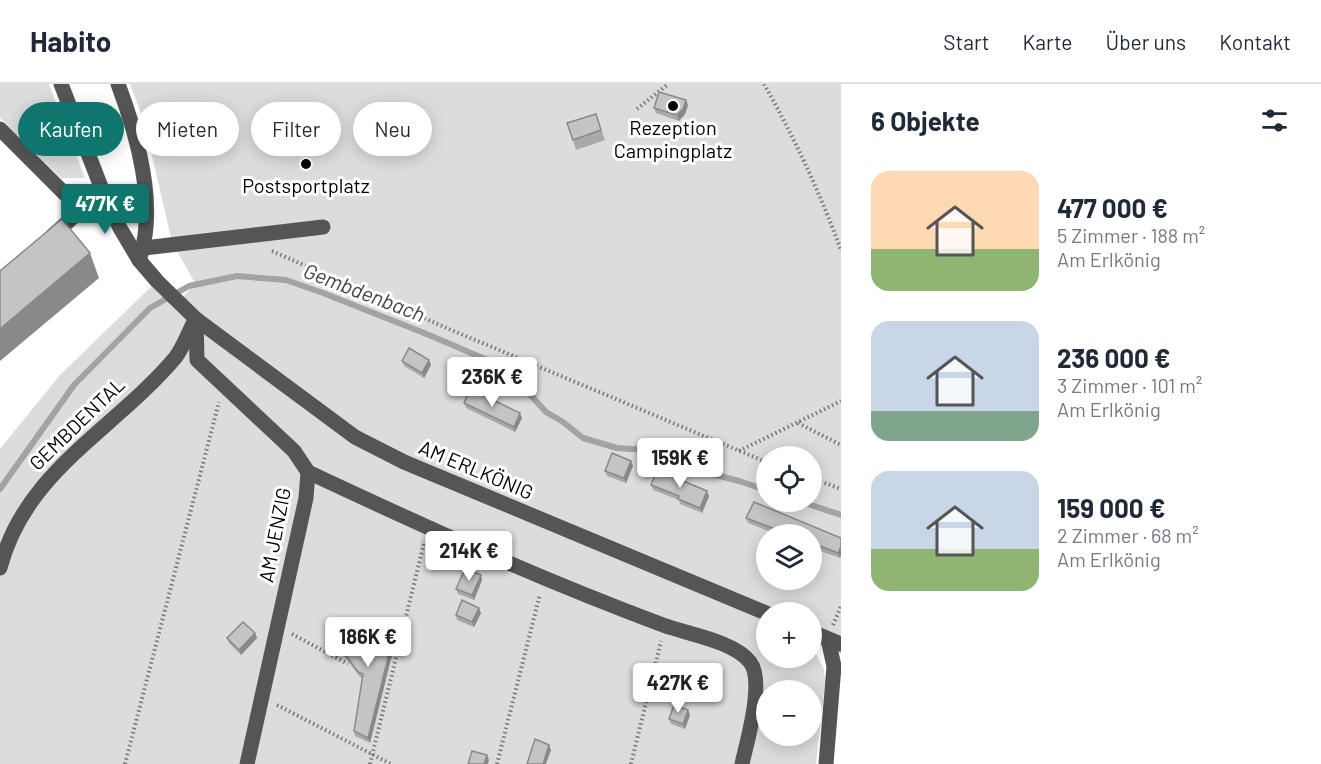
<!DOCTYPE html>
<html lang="de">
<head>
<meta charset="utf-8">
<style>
	body { margin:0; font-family:Barlow,sans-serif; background:#f2f2f3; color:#1f2937; height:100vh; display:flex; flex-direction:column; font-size:22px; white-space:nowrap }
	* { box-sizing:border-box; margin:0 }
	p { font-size:20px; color:#747a83 }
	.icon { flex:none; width:33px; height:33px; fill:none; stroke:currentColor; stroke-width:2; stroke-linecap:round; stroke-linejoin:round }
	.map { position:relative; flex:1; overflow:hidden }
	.drawer { display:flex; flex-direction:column; background:#fff; width:480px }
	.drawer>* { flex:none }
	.top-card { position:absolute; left:18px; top:18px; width:570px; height:54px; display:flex; gap:12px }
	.buttons { position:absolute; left:756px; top:362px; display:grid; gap:12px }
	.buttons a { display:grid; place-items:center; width:66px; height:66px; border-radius:50%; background:#fff; box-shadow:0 3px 15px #0003; font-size:30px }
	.price { position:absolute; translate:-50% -51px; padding:0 14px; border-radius:6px; background:#fff; color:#222; font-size:20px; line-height:39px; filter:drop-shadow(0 2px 3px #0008) }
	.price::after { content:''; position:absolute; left:50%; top:36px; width:18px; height:14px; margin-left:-9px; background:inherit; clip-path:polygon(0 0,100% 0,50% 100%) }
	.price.active { background:#0f766e; color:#fff }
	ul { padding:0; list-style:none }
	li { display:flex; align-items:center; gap:18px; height:150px; padding:0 30px }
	li span { display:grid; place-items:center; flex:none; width:168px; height:120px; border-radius:18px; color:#555 }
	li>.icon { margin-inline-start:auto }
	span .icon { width:72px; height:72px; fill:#fffc; stroke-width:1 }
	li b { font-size:26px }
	h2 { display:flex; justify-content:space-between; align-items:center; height:72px; padding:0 30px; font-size:26px }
	.chip { padding:0 21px; border-radius:27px; background:#fff; box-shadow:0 3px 15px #0003; font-size:21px; line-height:54px }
	.chip.active { background:#0f766e; color:#fff }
	header { display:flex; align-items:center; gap:36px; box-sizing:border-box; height:84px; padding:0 30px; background:#fff; border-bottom:2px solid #e0e1e3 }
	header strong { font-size:28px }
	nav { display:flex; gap:33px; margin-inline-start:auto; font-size:21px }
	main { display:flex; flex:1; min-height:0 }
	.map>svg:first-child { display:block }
	.green { fill:#dcdcdc; fill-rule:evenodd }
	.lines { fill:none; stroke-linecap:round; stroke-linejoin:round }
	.stream { stroke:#a3a3a3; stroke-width:6 }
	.path { stroke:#777; stroke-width:4; stroke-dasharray:1.5 3; stroke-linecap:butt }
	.minor { stroke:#555; stroke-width:15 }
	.wall { fill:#a9a9a9 }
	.shaded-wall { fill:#898989 }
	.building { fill:#c4c4c4; stroke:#898989; stroke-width:1.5 }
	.poi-dot { fill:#000; stroke:#fff; stroke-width:2 }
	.labels { text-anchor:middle; stroke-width:6; stroke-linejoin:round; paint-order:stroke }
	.poi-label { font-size:20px; fill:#000; stroke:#fff }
	.street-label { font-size:20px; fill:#000; stroke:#fff }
	.water-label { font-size:21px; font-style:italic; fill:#444; stroke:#fff }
</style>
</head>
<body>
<header>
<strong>Habito</strong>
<nav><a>Start</a><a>Karte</a><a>Über uns</a><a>Kontakt</a></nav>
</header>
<main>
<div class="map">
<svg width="841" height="680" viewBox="0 0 841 680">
	<rect width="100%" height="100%" fill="#fff"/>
	<g class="green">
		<path d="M0,0H49L85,94H61L0,34Z"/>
		<path d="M130,0H841V570L812,558V528H766V573H812V562L824,585L825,599L816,680H0V365L60,291L157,197L178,219L195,199L172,158L144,37ZM766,372H812V417H766ZM766,450H812V495H766ZM766,606H812V651H766Z"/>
	</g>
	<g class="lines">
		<g class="stream">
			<path d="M0,405L74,301L150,224L189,202L237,192L286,196L323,209L429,251L506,284L546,328L563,338L583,354L617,364L661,367L685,376L712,390L739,397L766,406"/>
			<path d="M799,417L841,431"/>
		</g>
		<g class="path">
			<path d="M764,0C794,53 820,109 841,166"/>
			<path d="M637,25L668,0"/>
			<path d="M272,167L449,245L766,378"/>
			<path d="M798,339L841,361"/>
			<path d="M739,367L841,317"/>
			<path d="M812,394L841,405"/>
			<path d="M833,541L841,522"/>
			<path d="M292,550L348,580"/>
			<path d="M277,621L391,680"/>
			<path d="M125,680L219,318"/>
			<path d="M370,680L424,459"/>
			<path d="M497,680L540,510"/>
			<path d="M631,680L661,557"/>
		</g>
		<g class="minor">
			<path d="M61,0L103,108L120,144L139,176L157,197L196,235L355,353L404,378L766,529"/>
			<path d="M118,0C137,50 158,124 139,176"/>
			<path d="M0,45L81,126L103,108"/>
			<path d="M52,152L81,126"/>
			<path d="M144,164L323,143"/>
			<path d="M196,235L197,276L294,367L308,388L306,414L247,680"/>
			<path d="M308,388C425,443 542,496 663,541C687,550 734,557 750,578C765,597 747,657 742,680"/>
			<path d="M0,484C25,387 114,346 175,274C183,264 188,249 194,238"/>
			<path d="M812,548L841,560"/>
			<path d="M826,680L834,582L828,555"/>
		</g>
	</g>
	<g class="wall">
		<path d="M688,21L685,30L679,37L656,29L654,24Z"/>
		<path d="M596,30L605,56L576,66L573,56Z"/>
		<path d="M429,276L431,281L424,294L404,282L402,277Z"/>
		<path d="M464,319L522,334L515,348L466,324Z"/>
		<path d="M633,382L626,399L607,392L605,387Z"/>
		<path d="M651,401L709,412L702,429L680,420L679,416L653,406Z"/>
		<path d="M746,434L841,454V471L840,474L812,464V450H776L748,439Z"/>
		<path d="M481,491L482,496L474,516L458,510L456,505Z"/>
		<path d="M481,529L474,543L457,536L456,531Z"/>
		<path d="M255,549L257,554L241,571L229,559L227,554Z"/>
		<path d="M394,550L396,555L370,659L355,652L354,647L363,594L360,593L344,572L342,566Z"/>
		<path d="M688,626L690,631L685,645L671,640L669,635Z"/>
	</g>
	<g class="shaded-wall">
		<path d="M686,16L688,21L685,30L679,37L677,31Z"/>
		<path d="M90,169L99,194L0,277V245Z"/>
		<path d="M429,276L431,281L424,294L422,289Z"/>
		<path d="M520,329L522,334L515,348L514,343Z"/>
		<path d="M631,377L633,382L626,399L624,394Z"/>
		<path d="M707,407L709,412L702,429L700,424Z"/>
		<path d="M841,462V471L840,474L838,469Z"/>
		<path d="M481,491L482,496L474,516L472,511Z"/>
		<path d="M479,524L481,529L474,543L472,538Z"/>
		<path d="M255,549L257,554L241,571L239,566Z"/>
		<path d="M394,550L396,555L370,659L368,654Z"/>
		<path d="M688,626L690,631L685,645L683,640Z"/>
		<path d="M549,661L551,666L546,680H543Z"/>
		<path d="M487,671L489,676L488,680H484Z"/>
	</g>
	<g class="building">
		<path d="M659,8L686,16L683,25L677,31L654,24Z"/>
		<path d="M596,30L601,46L573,56L567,39Z"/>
		<path d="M62,135L90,169L0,245V187Z"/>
		<path d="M409,264L429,276L422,289L402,277Z"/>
		<path d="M470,305L520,329L514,343L464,319Z"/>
		<path d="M612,369L631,377L624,394L605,387Z"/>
		<path d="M657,386L707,407L700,424L678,415L679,412L651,401Z"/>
		<path d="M754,418L841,454V462L838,469L812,459V450H788L746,434Z"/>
		<path d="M465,485L481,491L472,511L456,505Z"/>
		<path d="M462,516L479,524L472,538L456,531Z"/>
		<path d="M359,534L394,550L368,654L354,647L363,590L358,588L342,566Z"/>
		<path d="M243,538L255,549L239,566L227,554Z"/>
		<path d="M674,621L688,626L683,640L669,635Z"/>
		<path d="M535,655L549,661L543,680H527Z"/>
		<path d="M472,667L487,671L484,680H468Z"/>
	</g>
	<g class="poi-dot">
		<circle cx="673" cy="22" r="6"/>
		<circle cx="306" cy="80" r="6"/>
	</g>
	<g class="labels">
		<g class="poi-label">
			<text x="673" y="51">Rezeption<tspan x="673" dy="23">Campingplatz</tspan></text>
			<text x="306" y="109">Postsportplatz</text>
		</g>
		<g class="street-label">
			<text transform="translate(77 340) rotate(-44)" y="7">GEMBDENTAL</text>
			<text transform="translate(476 386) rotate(23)" y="7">AM ERLKÖNIG</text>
			<text transform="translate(275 451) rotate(-79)" y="7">AM JENZIG</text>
		</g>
		<g class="water-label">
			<text transform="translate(364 209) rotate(21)" y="7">Gembdenbach</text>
		</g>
	</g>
</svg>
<div class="buttons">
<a><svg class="icon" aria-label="locate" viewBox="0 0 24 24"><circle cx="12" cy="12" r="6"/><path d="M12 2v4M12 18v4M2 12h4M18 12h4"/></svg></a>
<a><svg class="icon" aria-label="layers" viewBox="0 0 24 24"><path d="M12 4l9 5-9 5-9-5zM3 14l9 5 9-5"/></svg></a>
<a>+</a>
<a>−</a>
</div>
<b class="price active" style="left:105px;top:151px">477K €</b>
<b class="price" style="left:492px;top:324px">236K €</b>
<b class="price" style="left:680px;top:405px">159K €</b>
<b class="price" style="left:469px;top:498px">214K €</b>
<b class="price" style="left:368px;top:584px">186K €</b>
<b class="price" style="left:678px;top:630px">427K €</b>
<div class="top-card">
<a class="chip active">Kaufen</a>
<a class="chip">Mieten</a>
<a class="chip">Filter</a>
<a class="chip">Neu</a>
</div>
</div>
<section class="drawer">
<h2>6 Objekte<svg class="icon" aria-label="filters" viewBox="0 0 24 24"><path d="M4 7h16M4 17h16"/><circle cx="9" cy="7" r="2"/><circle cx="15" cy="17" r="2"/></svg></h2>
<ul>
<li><span style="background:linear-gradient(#ffd9b3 65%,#8fb573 0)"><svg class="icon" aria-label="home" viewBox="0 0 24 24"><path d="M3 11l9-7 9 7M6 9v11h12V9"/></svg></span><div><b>477 000 €</b><p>5 Zimmer · 188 m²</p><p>Am Erlkönig</p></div></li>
<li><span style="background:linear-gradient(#c9d6e8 75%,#7fa58c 0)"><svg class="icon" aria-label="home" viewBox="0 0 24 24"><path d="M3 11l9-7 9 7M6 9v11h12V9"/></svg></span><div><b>236 000 €</b><p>3 Zimmer · 101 m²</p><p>Am Erlkönig</p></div></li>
<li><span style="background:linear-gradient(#c9d6e8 65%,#8fb573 0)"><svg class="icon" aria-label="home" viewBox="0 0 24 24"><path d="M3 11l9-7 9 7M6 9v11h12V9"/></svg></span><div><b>159 000 €</b><p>2 Zimmer · 68 m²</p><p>Am Erlkönig</p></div></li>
</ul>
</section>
</main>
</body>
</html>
